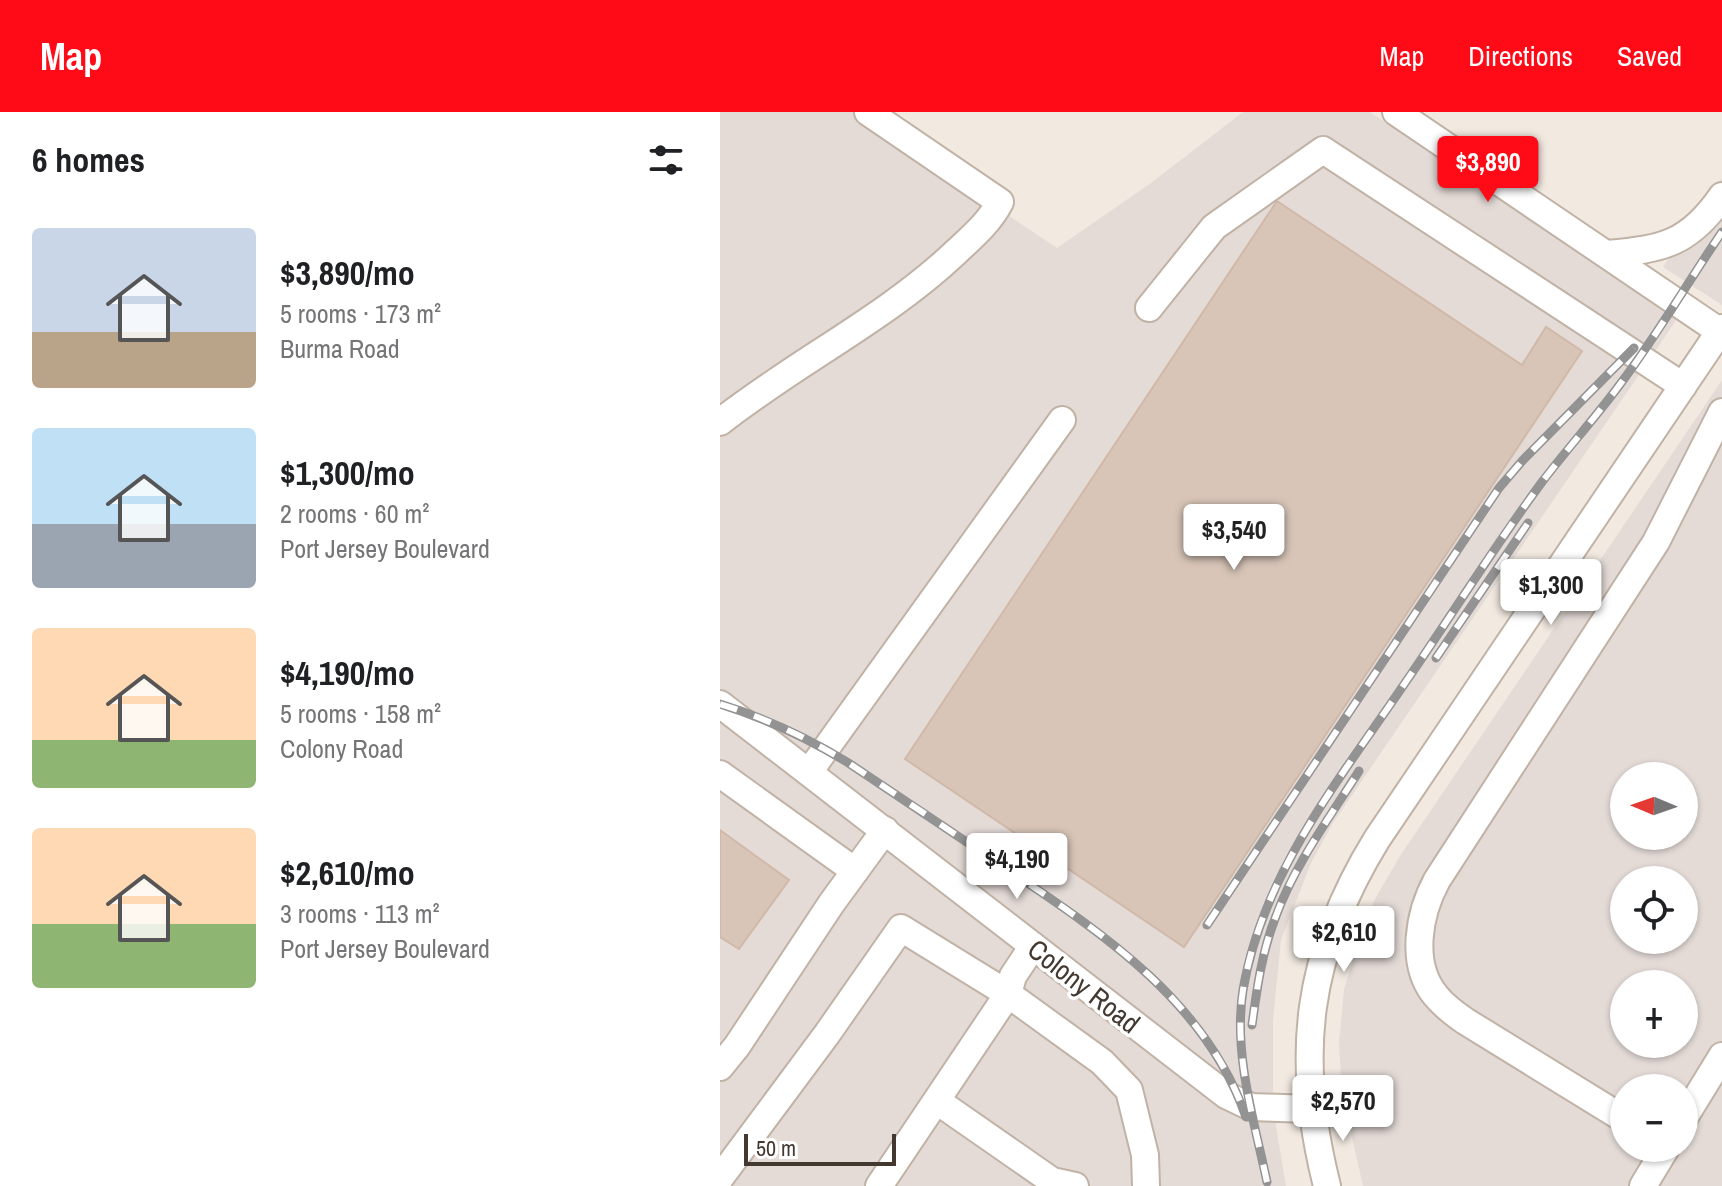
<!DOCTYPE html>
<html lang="en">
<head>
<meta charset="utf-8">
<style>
	body { margin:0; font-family:"Archivo Narrow",sans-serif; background:#f6f6f6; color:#202124; height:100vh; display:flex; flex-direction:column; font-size:30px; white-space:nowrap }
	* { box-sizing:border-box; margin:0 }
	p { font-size:26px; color:#757577 }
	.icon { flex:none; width:44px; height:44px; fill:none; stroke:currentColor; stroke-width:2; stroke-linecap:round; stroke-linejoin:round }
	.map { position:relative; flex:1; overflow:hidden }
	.drawer { display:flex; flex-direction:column; background:#fff; width:720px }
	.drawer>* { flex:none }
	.needle { width:52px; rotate:272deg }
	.buttons { position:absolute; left:890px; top:650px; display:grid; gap:16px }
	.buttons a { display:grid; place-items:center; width:88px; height:88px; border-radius:50%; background:#fff; box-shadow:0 2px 6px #0004; font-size:40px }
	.scale { position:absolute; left:24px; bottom:20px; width:152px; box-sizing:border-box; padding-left:8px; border:4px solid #443931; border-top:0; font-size:22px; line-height:28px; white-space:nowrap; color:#443931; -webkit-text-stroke:6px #fff; paint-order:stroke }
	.price { position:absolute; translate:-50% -68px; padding:0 18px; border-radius:8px; background:#fff; color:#222; font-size:26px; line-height:52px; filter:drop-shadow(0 2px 4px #0008) }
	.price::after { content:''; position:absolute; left:50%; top:48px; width:24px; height:18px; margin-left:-12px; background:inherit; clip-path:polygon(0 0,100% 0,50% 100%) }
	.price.selected { background:#ff0b17; color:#fff }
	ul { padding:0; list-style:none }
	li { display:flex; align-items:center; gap:24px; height:200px; padding:0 32px }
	li span { display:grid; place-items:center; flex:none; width:224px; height:160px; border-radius:8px; color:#555 }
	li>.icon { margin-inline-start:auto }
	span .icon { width:96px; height:96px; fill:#fffc; stroke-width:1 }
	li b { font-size:34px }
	h2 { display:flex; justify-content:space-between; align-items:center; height:96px; padding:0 32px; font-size:34px }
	header { display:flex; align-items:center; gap:48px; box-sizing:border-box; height:112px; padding:0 40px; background:#ff0b17; color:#fff }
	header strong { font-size:38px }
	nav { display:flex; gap:44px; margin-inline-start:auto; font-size:28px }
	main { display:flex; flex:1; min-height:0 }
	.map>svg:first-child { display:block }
	.industrial { fill:#e4dbd7; fill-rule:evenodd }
	.building { fill:#d8c5b8; stroke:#d0b9a8; stroke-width:2 }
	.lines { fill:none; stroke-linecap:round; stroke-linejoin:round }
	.minor-casing { stroke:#c1b2a6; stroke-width:30 }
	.minor { stroke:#fff; stroke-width:26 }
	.rail-casing { stroke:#939393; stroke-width:9 }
	.rail { stroke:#fff; stroke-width:6; stroke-dasharray:18; stroke-linecap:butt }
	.labels { text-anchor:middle; stroke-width:7; stroke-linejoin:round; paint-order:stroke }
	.street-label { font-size:28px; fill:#443931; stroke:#fff }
</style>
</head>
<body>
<header>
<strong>Map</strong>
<nav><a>Map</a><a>Directions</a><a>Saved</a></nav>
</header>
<main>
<section class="drawer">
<h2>6 homes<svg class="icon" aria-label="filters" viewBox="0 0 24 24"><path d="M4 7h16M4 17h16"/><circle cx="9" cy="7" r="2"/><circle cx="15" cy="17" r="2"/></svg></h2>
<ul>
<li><span style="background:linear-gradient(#c9d6e8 65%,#b9a48a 0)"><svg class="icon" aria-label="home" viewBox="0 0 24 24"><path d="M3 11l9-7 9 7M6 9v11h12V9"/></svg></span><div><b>$3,890/mo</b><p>5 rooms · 173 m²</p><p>Burma Road</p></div></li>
<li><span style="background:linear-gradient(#bfe0f5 60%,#9aa5b1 0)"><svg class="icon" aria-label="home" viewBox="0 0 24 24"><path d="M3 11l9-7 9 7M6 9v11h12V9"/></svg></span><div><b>$1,300/mo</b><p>2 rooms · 60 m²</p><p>Port Jersey Boulevard</p></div></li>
<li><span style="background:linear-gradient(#ffd9b3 70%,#8fb573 0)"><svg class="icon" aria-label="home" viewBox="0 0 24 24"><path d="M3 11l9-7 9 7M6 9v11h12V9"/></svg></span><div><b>$4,190/mo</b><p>5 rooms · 158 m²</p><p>Colony Road</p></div></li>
<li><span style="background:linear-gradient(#ffd9b3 60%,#8fb573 0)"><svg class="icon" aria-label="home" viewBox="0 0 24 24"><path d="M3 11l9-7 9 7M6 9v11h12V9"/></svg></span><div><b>$2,610/mo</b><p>3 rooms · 113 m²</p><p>Port Jersey Boulevard</p></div></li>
</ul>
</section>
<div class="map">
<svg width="1002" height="1074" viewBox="0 0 1002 1074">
	<rect width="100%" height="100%" fill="#f2eae1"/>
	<g class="industrial">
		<path d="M0,0H135L337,136L431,71L523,0H650L957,207L613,711L591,751L561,828L553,909V996L566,1074H0Z"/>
		<path d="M1002,66V193L943,155Z"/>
		<path d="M1002,268V1074H643L622,981L619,931L624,877L643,815L656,785L680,744ZM904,664H964V724H904ZM904,768H964V828H904ZM904,872H964V932H904ZM904,976H964V1036H904Z"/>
	</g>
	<g class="building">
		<path d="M557,89L802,253L826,215L862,239L464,835L185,647Z"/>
		<path d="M0,718L69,768L19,837L0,825Z"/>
	</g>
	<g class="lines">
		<defs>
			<g id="minor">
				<path d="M676,0L1002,221"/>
				<path d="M887,142C943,137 969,132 1002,84"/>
				<path d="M429,196L494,115L603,38L963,274"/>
				<path d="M0,310C76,250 165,207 235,141C252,125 269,111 280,90L148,0"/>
				<path d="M0,592L506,983L531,995L592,997"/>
				<path d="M89,660L342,308"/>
				<path d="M0,662L135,759"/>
				<path d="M0,955L17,934L111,792L165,718"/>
				<path d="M217,989L332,1069L355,1074"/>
				<path d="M964,1006L1002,944"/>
				<path d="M904,1007L745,909C735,902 724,894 716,884C689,852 699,801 717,768L936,430L1002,300"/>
				<path d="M0,1066L107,922L181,816L288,882L382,950L409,978L425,1043L426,1074"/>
				<path d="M159,1074L288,882L293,864L313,834"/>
				<path d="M607,1074C574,944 586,842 657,727L1002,216"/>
				<path d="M923,1074L946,1036"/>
			</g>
		</defs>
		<use href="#minor" class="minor-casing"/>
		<use href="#minor" class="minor"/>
		<defs>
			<g id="rail">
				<path d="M716,546L808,411"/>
				<path d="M0,592C45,606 86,625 127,650C180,685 232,720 284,755C382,821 486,889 526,1005"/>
				<path d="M487,813L779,376L803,348L914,236"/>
				<path d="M532,913C537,876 542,839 556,804C575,752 610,705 639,659"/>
				<path d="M547,1070C534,1008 513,941 523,878C543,760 620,667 685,571C731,504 774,435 822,370C847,337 876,305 901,271C937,223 968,170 1002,120"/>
			</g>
		</defs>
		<use href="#rail" class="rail-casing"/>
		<use href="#rail" class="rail"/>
	</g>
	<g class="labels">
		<g class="street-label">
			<text transform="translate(364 874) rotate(38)" y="10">Colony Road</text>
		</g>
	</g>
</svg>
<div class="buttons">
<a><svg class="needle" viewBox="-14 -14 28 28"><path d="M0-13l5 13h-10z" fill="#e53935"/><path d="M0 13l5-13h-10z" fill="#757577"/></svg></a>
<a><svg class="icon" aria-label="locate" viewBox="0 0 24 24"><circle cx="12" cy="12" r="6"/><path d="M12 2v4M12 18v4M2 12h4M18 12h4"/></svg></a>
<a>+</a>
<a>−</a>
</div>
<div class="scale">50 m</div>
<b class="price selected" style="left:768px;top:92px">$3,890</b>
<b class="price" style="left:514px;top:460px">$3,540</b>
<b class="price" style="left:831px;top:515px">$1,300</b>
<b class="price" style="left:297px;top:789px">$4,190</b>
<b class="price" style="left:624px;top:862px">$2,610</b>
<b class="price" style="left:623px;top:1031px">$2,570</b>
</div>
</main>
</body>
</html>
